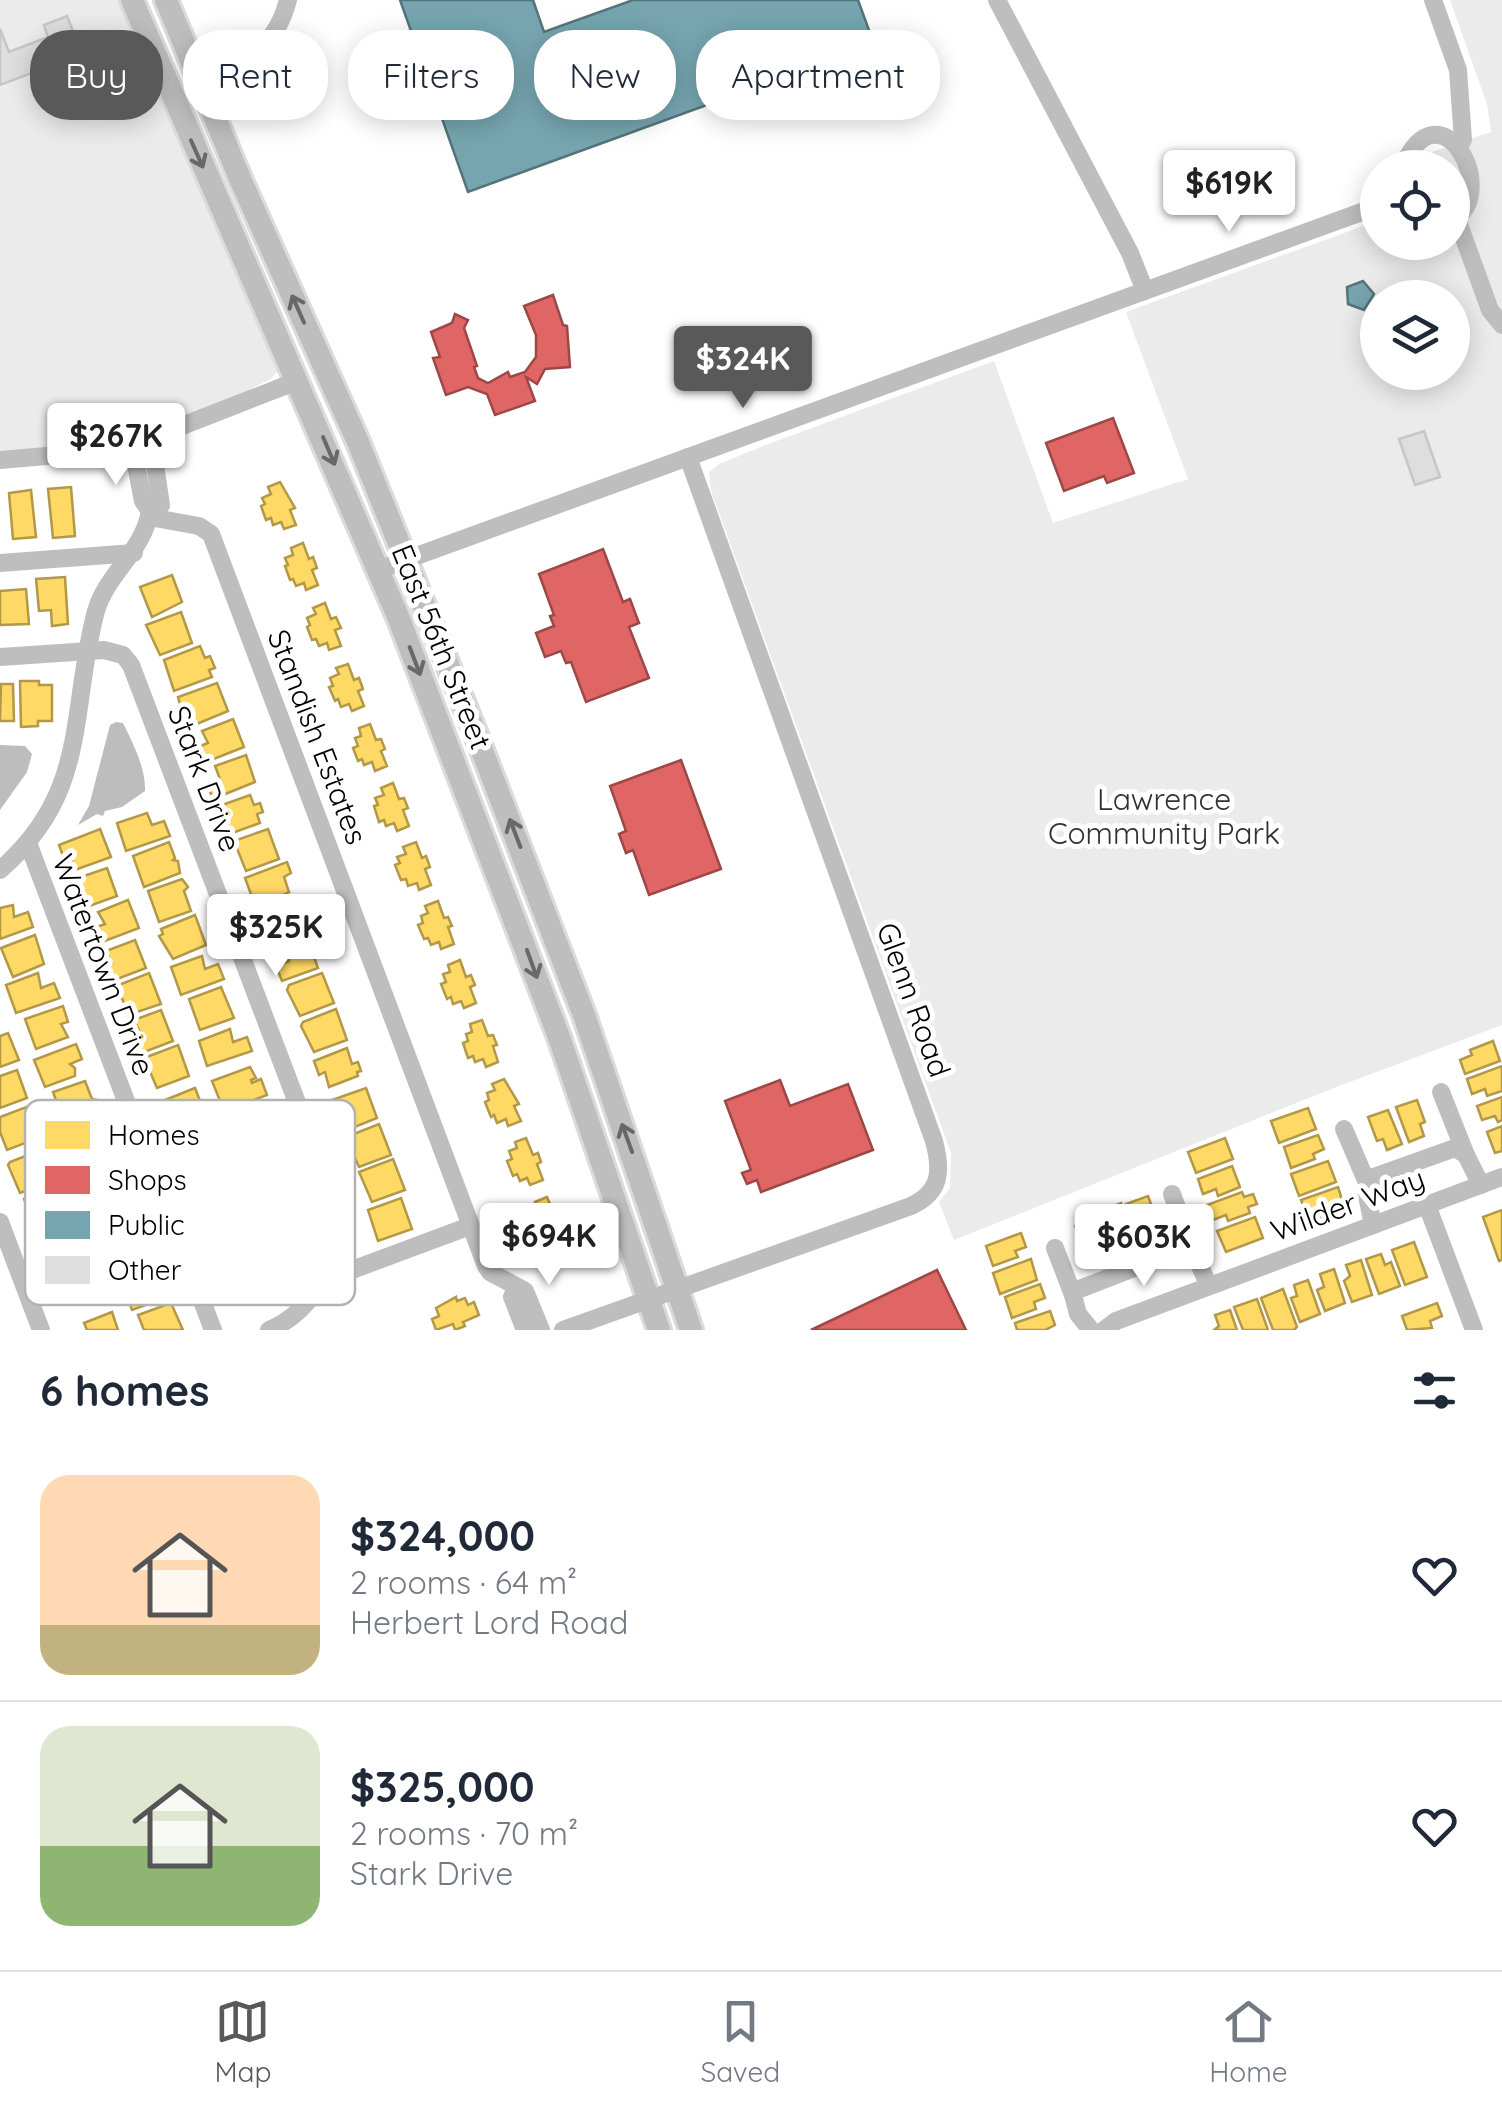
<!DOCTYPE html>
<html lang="en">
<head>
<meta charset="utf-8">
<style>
	body { margin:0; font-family:Quicksand,sans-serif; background:#f2f2f3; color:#1f2937; height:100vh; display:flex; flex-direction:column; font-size:38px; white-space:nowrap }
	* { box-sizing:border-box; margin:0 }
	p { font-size:32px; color:#747a83 }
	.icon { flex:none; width:55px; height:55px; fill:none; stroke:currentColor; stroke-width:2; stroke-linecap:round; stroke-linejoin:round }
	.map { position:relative; height:1330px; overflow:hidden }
	.details { display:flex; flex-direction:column; background:#fff; flex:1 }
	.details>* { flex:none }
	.banner { position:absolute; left:30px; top:30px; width:1000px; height:90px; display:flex; gap:20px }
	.controls { position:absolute; left:1360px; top:150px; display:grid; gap:20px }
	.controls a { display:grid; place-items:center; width:110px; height:110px; border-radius:50%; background:#fff; box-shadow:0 5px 25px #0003; font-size:50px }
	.price { position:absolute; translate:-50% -85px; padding:0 22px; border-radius:10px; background:#fff; color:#222; font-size:32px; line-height:65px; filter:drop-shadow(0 2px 5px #0008) }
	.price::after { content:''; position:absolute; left:50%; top:60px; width:30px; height:22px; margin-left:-15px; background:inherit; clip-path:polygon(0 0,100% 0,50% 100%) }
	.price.on { background:#595959; color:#fff }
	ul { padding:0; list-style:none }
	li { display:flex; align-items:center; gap:30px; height:250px; padding:0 40px }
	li+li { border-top:2px solid #e0e1e3 }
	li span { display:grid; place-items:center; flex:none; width:280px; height:200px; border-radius:30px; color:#555 }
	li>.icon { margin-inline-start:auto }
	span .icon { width:120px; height:120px; fill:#fffc; stroke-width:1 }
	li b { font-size:42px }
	h2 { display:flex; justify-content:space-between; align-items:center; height:120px; padding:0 40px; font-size:42px }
	.tag { padding:0 35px; border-radius:40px; background:#fff; box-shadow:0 5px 25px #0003; font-size:35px; line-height:90px }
	.tag.on { background:#595959; color:#fff }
	.tab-bar { display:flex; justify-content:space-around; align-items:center; height:140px; border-top:2px solid #e0e1e3; background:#fff; font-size:28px; color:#747a83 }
	.tab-bar a { display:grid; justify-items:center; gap:5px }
	.tab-bar .on { color:#595959 }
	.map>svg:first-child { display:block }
	.green { fill:#ebebeb; fill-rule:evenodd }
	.water { fill:#bdbdbd }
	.homes { fill:#ffd966; stroke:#b29847; stroke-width:2.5 }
	.shops { fill:#e06666; stroke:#9d4747; stroke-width:2.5 }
	.public { fill:#76a5af; stroke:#53747a; stroke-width:2.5 }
	.building { fill:#dedede; stroke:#c6c6c6; stroke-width:2.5 }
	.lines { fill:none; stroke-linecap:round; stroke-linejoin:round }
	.major-casing { stroke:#dbdbdb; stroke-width:28 }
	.minor { stroke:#bebebe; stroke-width:18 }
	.major { stroke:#bebebe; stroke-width:22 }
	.oneway { stroke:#686868 }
	.labels { text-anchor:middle; stroke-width:10; stroke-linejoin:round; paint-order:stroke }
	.street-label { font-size:30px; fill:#000; stroke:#fff }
	.park-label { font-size:30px; fill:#313131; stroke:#fff }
	.key { fill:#fff; stroke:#b2b2b2; stroke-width:2.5 }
	.key-label { font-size:28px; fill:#000 }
</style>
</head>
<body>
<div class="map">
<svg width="1502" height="1330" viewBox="0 0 1502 1330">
	<rect width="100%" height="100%" fill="#fff"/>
	<g class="green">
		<path d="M0,0H125L278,361V370L271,379C217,407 154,432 94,443C63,449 31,450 0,454Z"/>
		<path d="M1450,0H1502V1025L1339,1086L954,1240L939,1202L950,1188L951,1153L711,491L709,472L719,464L768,444L994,361L1053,523L1188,479L1126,312L1377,221L1378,242H1452V168L1418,167L1432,152L1491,132L1487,104ZM1378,298H1452V372H1378Z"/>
	</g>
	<g class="water">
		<path d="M116,722L123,723C133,743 146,769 145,791L122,807L105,811L103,816L97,814L78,825L89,806L110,725Z"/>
		<path d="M0,745L25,746L32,754L27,772L0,810Z"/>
	</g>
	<g class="homes">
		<path d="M280,482L295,508L290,510L296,525L284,529L281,522L273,525L271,518L266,520L261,506L265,504L262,498L271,494L268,487Z"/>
		<path d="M71,487L75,536L53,538L48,489Z"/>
		<path d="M31,490L36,537L13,539L9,493Z"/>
		<path d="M303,543L309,559L313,557L317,568L312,570L318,585L306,590L304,583L296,586L293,579L290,580L285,566L288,565L285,558L293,555L291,548Z"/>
		<path d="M172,575L182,602L152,617L140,587Z"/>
		<path d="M65,577L68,624L52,626L51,610L39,611L36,579Z"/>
		<path d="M26,589L29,624L0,625V591Z"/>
		<path d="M325,603L331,619L336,617L341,628L335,630L341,646L329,650L327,643L319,646L316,639L312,640L307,627L310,625L307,618L316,614L313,608Z"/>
		<path d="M181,612L192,643L160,655L146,625Z"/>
		<path d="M200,646L205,658L210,656L215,668L209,670L212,677L174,691L164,660Z"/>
		<path d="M348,664L354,680L359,678L363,689L358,691L364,706L352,711L349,704L341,707L338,699L335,701L329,687L333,686L330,678L339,674L336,668Z"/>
		<path d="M20,681H39V685H52V721H38V726L21,727Z"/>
		<path d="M217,683L228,711L187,728L181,710L187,708H181L178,697Z"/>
		<path d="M1,684H13L14,721H0Z"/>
		<path d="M233,719L244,747L201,764L195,748L208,743L202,731Z"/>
		<path d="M370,724L376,740L381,739L385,749L381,751L387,766L375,771L372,762L364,765L362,759L358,761L353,748L358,746L355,738L361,736L359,728Z"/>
		<path d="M246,755L255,782L213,799L207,784L220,779L215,766Z"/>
		<path d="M393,783L399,799L404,798L408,808L403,810L409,826L397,831L394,823L386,826L384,820L379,822L374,806L378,805L375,798L384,795L381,788Z"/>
		<path d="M250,795L254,805L260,803L263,812L257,814L260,823L227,835L221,820L227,818L222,805Z"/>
		<path d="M147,813L152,825L164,821L170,836L126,851L117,823Z"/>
		<path d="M100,829L111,857L75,870L71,857L63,856L59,845Z"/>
		<path d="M268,829L279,859L246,871L234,841Z"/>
		<path d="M169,842L175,858L173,860L178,861L180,873L144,887L133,856Z"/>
		<path d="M416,842L422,858L426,856L430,867L425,869L431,885L419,890L417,883L408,886L406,879L401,880L395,865L400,863L397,857L406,854L403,847Z"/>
		<path d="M287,862L291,873L284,877L289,892L256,908L245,878Z"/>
		<path d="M107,868L117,896L84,908L79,893L84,891L78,878Z"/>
		<path d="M182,879L188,887L184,891L191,911L159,922L148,891Z"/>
		<path d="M128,900L139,928L97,944L91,929L105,924L98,912Z"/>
		<path d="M438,901L444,918L448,917L452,926L448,927L454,944L441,949L439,942L431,945L428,938L424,939L418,925L423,923L421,916L428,913L425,906Z"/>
		<path d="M294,903L305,930L270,943L260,915Z"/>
		<path d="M13,905L14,917L28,912L33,927L0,939V908Z"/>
		<path d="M195,915L206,945L173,959L159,936L163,934L161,929Z"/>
		<path d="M35,935L44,964L13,977L1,948Z"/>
		<path d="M307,937L318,968L282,981L276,966L289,961L286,945Z"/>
		<path d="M135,940L146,968L112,981L105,966L112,963L106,951Z"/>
		<path d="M202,956L205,969L218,964L224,979L181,995L171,967Z"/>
		<path d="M460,960L466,977L471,975L475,985L470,987L476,1003L464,1008L461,1001L453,1004L451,997L447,999L441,984L446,982L443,974L450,972L448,965Z"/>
		<path d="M38,973L41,988L54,983L60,998L16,1013L6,985Z"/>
		<path d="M149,973L161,1004L128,1015L122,998L118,999L116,986Z"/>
		<path d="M322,973L334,1003L300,1016L287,990L289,985Z"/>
		<path d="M221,987L234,1018L200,1030L189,999Z"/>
		<path d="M63,1006L68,1022L61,1024L68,1037L36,1049L25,1019Z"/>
		<path d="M336,1009L347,1040L314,1052L301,1026L303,1022Z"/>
		<path d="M161,1010L173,1041L139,1054L133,1039L142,1036L134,1020Z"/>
		<path d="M482,1020L488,1036L493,1035L497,1045L493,1046L498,1062L486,1067L483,1059L475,1062L473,1056L468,1058L463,1043L468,1041L466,1034L472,1032L470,1024Z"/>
		<path d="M230,1029L233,1042L247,1037L252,1051L207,1066L199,1041Z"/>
		<path d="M8,1033L19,1060L0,1067V1036Z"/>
		<path d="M1493,1041L1500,1061L1465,1074L1460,1060L1472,1055L1470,1050Z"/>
		<path d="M76,1044L82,1059L70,1064L75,1068V1076L45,1087L34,1060Z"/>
		<path d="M178,1045L189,1076L157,1088L144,1058Z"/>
		<path d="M347,1048L352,1064L358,1062L361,1071L357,1072L358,1076L329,1087L325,1072L319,1075L314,1061Z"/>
		<path d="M1502,1066V1091L1487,1096L1485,1089L1472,1094L1467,1079Z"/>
		<path d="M250,1067L256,1078L251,1080L252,1083L261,1079L267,1095L224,1111L212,1081Z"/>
		<path d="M17,1070L27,1098L0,1108V1076Z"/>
		<path d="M504,1079L519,1104L514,1106L521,1121L508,1126L506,1119L497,1123L494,1115L491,1117L485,1102L489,1100L487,1093L495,1090L492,1084Z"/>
		<path d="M85,1081L92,1099L97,1100V1111L64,1123L53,1092Z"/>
		<path d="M195,1088L206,1116L168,1131L162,1116L169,1113L164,1112L160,1102Z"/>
		<path d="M366,1088L377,1118L345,1131L332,1100Z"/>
		<path d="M1502,1097V1120L1498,1122L1495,1116L1482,1120L1477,1106Z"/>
		<path d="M1417,1100L1425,1122L1420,1124L1424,1136L1409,1142L1396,1107Z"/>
		<path d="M29,1106L41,1137L7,1150L0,1132V1117Z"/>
		<path d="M1308,1108L1316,1129L1279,1143L1271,1121Z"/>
		<path d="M1388,1110L1402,1144L1387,1150L1383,1139L1377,1141L1368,1117Z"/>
		<path d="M379,1124L391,1155L359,1167L346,1137Z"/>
		<path d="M1502,1126V1151L1495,1153L1487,1132Z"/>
		<path d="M1318,1135L1324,1149L1313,1154L1315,1159L1291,1168L1284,1147Z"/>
		<path d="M526,1138L533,1155L538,1153L541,1162L537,1164L543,1180L530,1185L527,1178L520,1181L517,1174L513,1176L507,1161L512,1159L509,1151L517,1148L515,1142Z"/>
		<path d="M1225,1138L1233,1159L1196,1173L1188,1152Z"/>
		<path d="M51,1146L55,1168L59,1167L63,1177L20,1193L8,1165L10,1162Z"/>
		<path d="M393,1159L405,1190L372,1202L359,1172Z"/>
		<path d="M1328,1161L1336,1182L1299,1196L1291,1174Z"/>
		<path d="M1232,1166L1240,1187L1218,1196L1216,1189L1203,1194L1198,1179Z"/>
		<path d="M62,1184L69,1205L73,1203L77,1213L35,1230L24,1199Z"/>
		<path d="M1338,1187L1345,1209L1309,1222L1301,1200Z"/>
		<path d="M1242,1192L1244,1197L1253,1194L1257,1204L1248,1207L1250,1213L1228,1221L1226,1215L1213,1220L1207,1205Z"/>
		<path d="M1148,1196L1161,1232L1139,1240L1126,1204Z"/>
		<path d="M547,1197L554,1214L558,1212L562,1221L557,1223L564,1239L551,1244L549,1238L541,1241L538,1233L534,1235L528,1220L533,1218L530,1211L538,1208L535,1202Z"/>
		<path d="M401,1198L412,1229L378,1241L368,1210Z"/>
		<path d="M1121,1203L1135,1241L1113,1248L1100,1211Z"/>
		<path d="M1502,1210V1260L1499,1261L1483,1217Z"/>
		<path d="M1255,1217L1263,1238L1226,1252L1217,1231Z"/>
		<path d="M1094,1218L1107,1252L1092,1257L1089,1247L1083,1249L1075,1226Z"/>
		<path d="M1021,1233L1026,1247L1015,1251L1018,1257L993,1266L986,1246Z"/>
		<path d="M1414,1242L1427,1277L1405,1285L1392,1250Z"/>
		<path d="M1381,1254L1385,1265L1391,1262L1400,1286L1379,1294L1366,1259Z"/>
		<path d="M1031,1259L1037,1280L1000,1294L993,1273Z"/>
		<path d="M1361,1260L1372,1295L1352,1302L1344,1281L1350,1276L1346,1265Z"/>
		<path d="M160,1268L164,1279L159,1283L166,1280L171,1296L132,1310L122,1282Z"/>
		<path d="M1334,1269L1345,1303L1325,1311L1317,1290L1324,1287L1320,1274Z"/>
		<path d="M1308,1280L1320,1314L1300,1322L1291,1298L1297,1296L1294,1285Z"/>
		<path d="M1040,1284L1045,1298L1034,1302L1036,1309L1012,1318L1005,1297Z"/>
		<path d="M1283,1289L1297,1327L1294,1330H1273L1261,1298Z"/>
		<path d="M456,1297L457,1301L465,1298L468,1305L474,1302L479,1315L463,1322L465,1326L455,1330L453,1324L436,1330L432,1319L439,1316L436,1308Z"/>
		<path d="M1257,1299L1268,1330H1243L1234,1307Z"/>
		<path d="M171,1303L183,1330H144L138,1315Z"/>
		<path d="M1437,1303L1442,1316L1430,1321L1432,1328L1407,1330L1402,1316Z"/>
		<path d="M1230,1310L1237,1330H1214L1219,1326L1215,1315Z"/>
		<path d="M1050,1311L1055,1325L1045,1330H1017L1015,1323Z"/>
		<path d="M112,1312L118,1330H87L84,1323Z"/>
	</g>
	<g class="shops">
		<path d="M553,295L563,325L567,326L570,367L545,369L537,384L526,377L535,401L495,415L487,394L468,387L446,395L433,358L440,357L431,332L452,323L455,314L468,320L464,328L477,366L474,367L478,378L488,383L508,372L510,377L525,372L536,357V335L524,306Z"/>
		<path d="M1113,418L1134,473L1107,483L1104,476L1064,491L1046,443Z"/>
		<path d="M603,549L623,602L630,599L639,623L629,627L649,678L586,702L571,662L566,663L561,651L545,657L536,633L554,626L550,616L554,615L539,574Z"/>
		<path d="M681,760L721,869L649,895L633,850L626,853L619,834L626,831L610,786Z"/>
		<path d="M780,1080L790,1106L848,1084L873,1150L761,1192L757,1180L747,1184L742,1173L751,1170L725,1101Z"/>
		<path d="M937,1270L966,1330H811Z"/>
	</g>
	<g class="public">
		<path d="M400,0H533L544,32L633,0H858L874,44L468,192Z"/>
		<path d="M1363,281L1374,294L1364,310L1348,304L1347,287Z"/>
	</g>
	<g class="building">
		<path d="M67,16L82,54L0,85V29L9,52L48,37L44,25Z"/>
		<path d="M1424,431L1440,477L1415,485L1399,439Z"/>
	</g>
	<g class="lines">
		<defs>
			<g id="major">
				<path d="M132,0L399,619L559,1037L659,1330"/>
				<path d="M166,0L241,181L358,442L473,727L584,1015L691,1330"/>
			</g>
		</defs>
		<use href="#major" class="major-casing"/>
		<g class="minor">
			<path d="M997,0L1130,253L1145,291"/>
			<path d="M1433,0L1458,70L1463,140"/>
			<path d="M198,78C243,62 275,51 288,0"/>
			<path d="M1402,168C1440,79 1502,194 1452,220"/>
			<path d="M1457,219L1490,310L1502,325"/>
			<path d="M132,444L143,501L150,511"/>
			<path d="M0,460L81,453L141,442L297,381"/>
			<path d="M149,517L199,526L211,534L486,1266L490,1272L525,1291L541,1330"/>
			<path d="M0,563L134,553"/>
			<path d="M378,570L1378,206"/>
			<path d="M0,657L104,650L123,655L131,665L337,1208C347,1255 313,1312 269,1330"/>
			<path d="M28,843L213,1330"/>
			<path d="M0,870C90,792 69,713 96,611C107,573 143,552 150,511L161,505L151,437"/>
			<path d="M1441,1092L1466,1155"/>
			<path d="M1344,1129L1368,1185"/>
			<path d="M1172,1194L1194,1253"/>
			<path d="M1427,1205L1474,1330"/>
			<path d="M0,1222L41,1330"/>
			<path d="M1373,1225L1366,1191L1374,1177L1455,1148L1466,1155L1481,1185"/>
			<path d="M1055,1248L1073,1295"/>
			<path d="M344,1273L470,1226"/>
			<path d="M516,1288L512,1297L525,1330"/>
			<path d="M563,1330L911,1206C941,1192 942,1171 934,1141L688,457"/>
			<path d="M1091,1330L1078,1314L1073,1295L1077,1290L1178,1251L1194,1253L1209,1286"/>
			<path d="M1104,1330L1116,1321L1502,1177"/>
		</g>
		<use href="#major" class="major"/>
	</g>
	<defs><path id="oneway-shaft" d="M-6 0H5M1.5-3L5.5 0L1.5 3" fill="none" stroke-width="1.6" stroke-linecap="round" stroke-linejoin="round" transform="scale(2.5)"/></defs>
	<g class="oneway">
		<use href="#oneway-shaft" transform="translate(197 154) rotate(66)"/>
		<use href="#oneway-shaft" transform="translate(298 309) rotate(-114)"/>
		<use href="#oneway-shaft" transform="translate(329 451) rotate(67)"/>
		<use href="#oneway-shaft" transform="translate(415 661) rotate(69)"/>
		<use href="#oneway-shaft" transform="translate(515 833) rotate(-111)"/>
		<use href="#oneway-shaft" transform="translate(532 964) rotate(70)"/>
		<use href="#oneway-shaft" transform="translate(627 1138) rotate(-110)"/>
	</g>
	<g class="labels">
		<g class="street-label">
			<text transform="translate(441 647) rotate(68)" y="10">East 56th Street</text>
			<text transform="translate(317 737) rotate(69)" y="10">Standish Estates</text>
			<text transform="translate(204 779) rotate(69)" y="10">Stark Drive</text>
			<text transform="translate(103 965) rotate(69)" y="10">Watertown Drive</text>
			<text transform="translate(913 1000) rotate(70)" y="10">Glenn Road</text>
			<text transform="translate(1348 1205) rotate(-20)" y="10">Wilder Way</text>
		</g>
		<g class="park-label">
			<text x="1164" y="810">Lawrence<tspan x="1164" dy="34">Community Park</tspan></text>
		</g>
	</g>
	<rect x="25" y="1100" width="330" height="205" rx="15" class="key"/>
	<rect x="45" y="1121" width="45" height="28" fill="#ffd966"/>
	<rect x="45" y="1166" width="45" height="28" fill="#e06666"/>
	<rect x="45" y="1211" width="45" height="28" fill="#76a5af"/>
	<rect x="45" y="1256" width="45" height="28" fill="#dedede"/>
	<g class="key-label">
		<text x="108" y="1145">Homes</text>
		<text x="108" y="1190">Shops</text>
		<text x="108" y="1235">Public</text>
		<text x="108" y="1280">Other</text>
	</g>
</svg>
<div class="controls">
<a><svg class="icon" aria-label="locate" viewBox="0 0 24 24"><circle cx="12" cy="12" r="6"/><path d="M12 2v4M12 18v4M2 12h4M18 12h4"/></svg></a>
<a><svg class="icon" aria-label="layers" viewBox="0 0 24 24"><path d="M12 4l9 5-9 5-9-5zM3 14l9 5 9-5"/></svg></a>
</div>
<b class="price" style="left:1229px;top:235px">$619K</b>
<b class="price on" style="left:743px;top:411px">$324K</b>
<b class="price" style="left:116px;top:488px">$267K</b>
<b class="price" style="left:276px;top:979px">$325K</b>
<b class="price" style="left:549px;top:1288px">$694K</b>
<b class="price" style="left:1144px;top:1289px">$603K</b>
<div class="banner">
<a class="tag on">Buy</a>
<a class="tag">Rent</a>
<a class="tag">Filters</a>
<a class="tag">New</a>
<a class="tag">Apartment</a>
</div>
</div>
<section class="details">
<h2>6 homes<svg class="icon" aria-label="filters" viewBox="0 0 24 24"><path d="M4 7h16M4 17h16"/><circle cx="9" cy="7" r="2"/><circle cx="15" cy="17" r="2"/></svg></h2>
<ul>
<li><span style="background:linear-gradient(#ffd9b3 75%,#c2b280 0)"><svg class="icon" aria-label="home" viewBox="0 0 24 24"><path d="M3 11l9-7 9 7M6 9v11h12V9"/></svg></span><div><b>$324,000</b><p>2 rooms · 64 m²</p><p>Herbert Lord Road</p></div><svg class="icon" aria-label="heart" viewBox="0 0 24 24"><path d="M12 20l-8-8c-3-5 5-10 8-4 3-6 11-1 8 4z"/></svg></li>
<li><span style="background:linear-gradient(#dfe7d0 60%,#8fb573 0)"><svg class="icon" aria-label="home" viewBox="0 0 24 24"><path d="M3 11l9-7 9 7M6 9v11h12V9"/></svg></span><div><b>$325,000</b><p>2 rooms · 70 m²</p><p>Stark Drive</p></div><svg class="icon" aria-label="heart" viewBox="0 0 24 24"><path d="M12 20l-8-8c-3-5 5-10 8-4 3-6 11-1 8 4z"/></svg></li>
</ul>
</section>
<nav class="tab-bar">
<a class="on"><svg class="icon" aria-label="map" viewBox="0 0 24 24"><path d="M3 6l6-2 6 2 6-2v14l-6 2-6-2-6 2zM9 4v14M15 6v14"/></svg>Map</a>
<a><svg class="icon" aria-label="saved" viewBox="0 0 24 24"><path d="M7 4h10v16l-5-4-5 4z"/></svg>Saved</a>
<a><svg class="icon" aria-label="home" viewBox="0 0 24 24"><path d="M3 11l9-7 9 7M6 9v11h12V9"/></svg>Home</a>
</nav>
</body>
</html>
